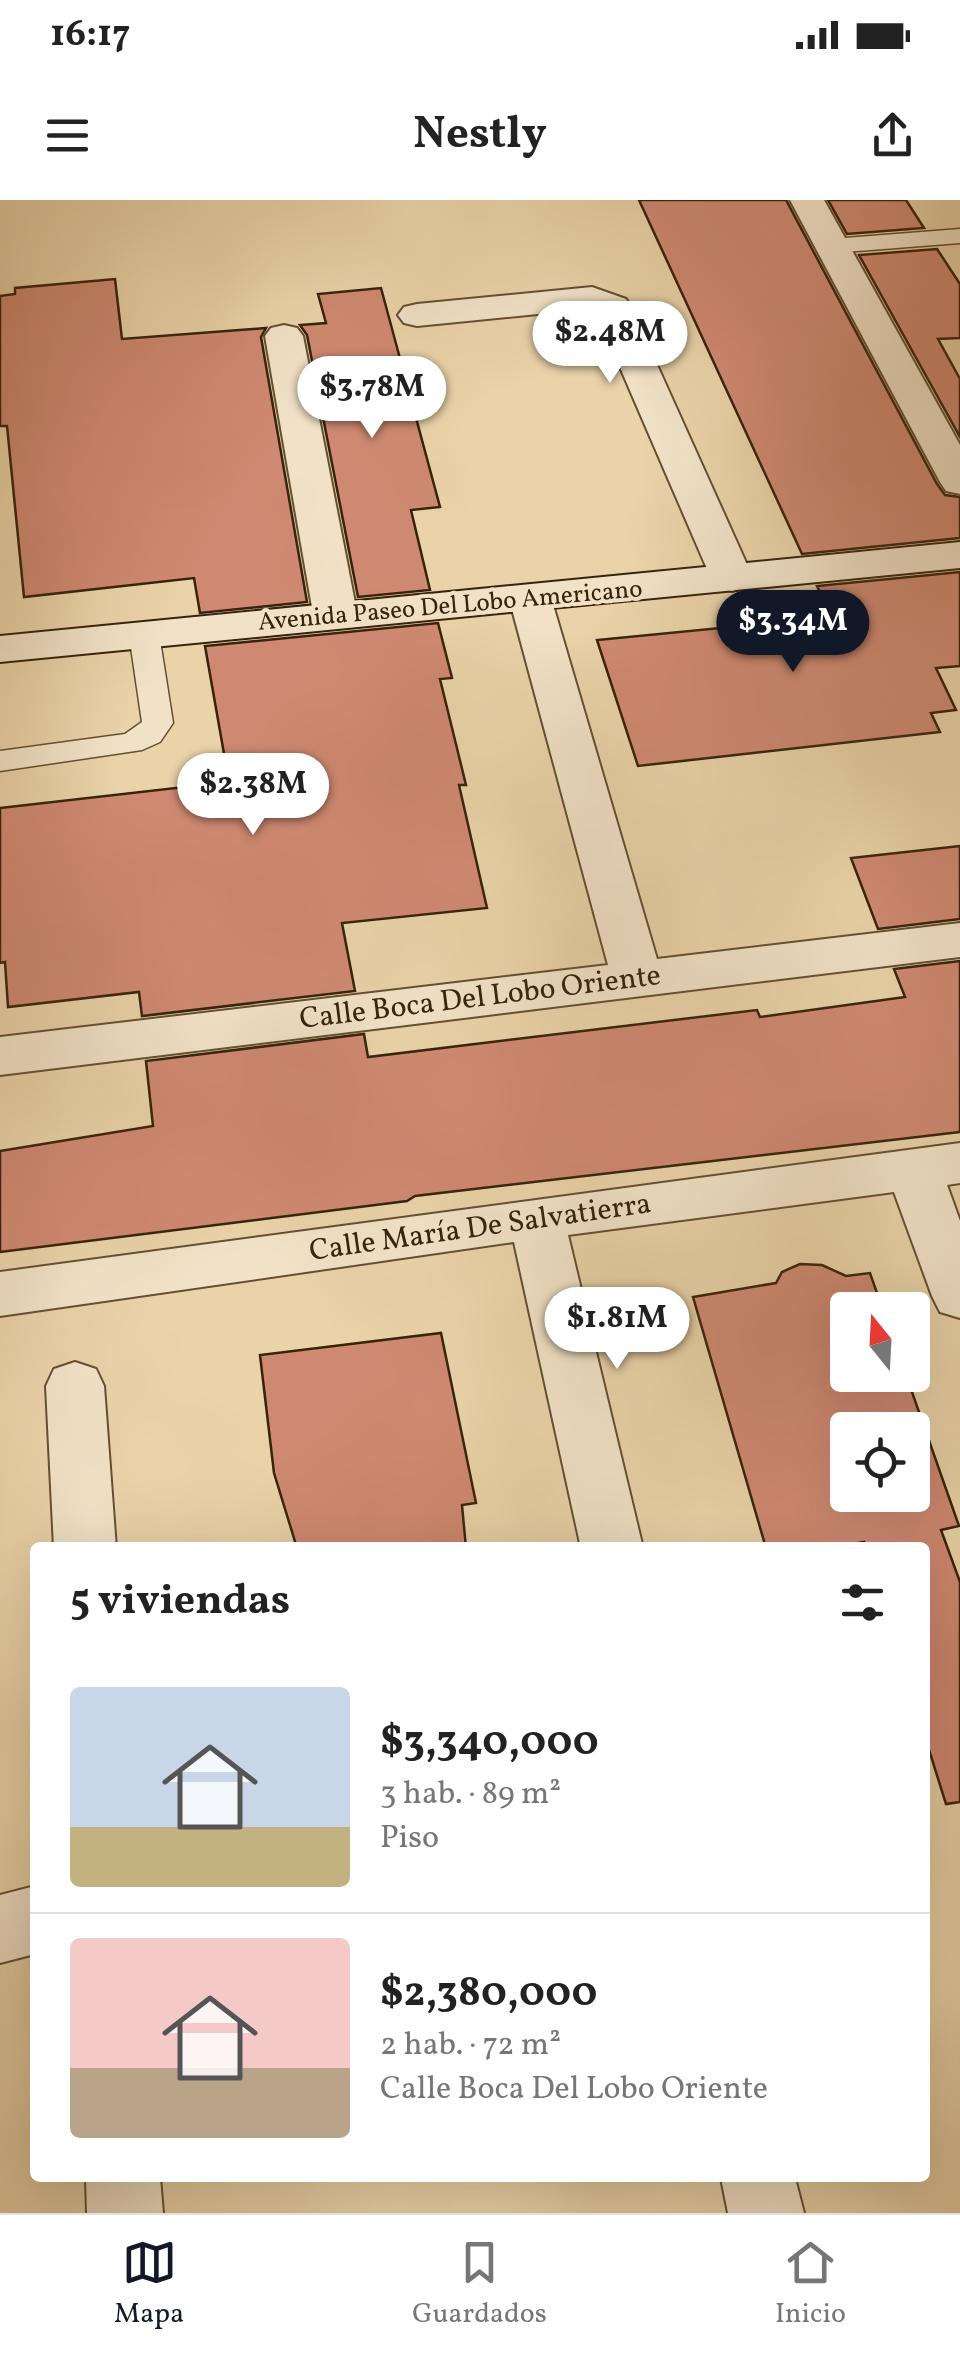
<!DOCTYPE html>
<html lang="es">
<head>
<meta charset="utf-8">
<style>
	body { margin:0; font-family:Vollkorn,serif; background:#f6f6f6; color:#222; height:100vh; display:flex; flex-direction:column; font-size:38px; white-space:nowrap }
	* { box-sizing:border-box; margin:0 }
	p { font-size:32px; color:#767676 }
	.icon { flex:none; width:55px; height:55px; fill:none; stroke:currentColor; stroke-width:2; stroke-linecap:round; stroke-linejoin:round }
	.map { position:relative; flex:1; overflow:hidden }
	.drawer { position:absolute; left:30px; top:1342px; width:900px; height:640px; display:flex; flex-direction:column; background:#fff; border-radius:10px; box-shadow:0 10px 40px #0002 }
	.drawer>* { flex:none }
	.needle { width:65px; rotate:342deg }
	.buttons { position:absolute; left:830px; top:1092px; display:grid; gap:20px }
	.buttons a { display:grid; place-items:center; width:100px; height:100px; border-radius:10px; background:#fff; box-shadow:0 10px 40px #0002; font-size:50px }
	.price { position:absolute; translate:-50% -85px; padding:0 22px; border-radius:35px; background:#fff; color:#222; font-size:32px; line-height:65px; filter:drop-shadow(0 2px 5px #0008) }
	.price::after { content:''; position:absolute; left:50%; top:60px; width:30px; height:22px; margin-left:-15px; background:inherit; clip-path:polygon(0 0,100% 0,50% 100%) }
	.price.active { background:#111827; color:#fff }
	ul { padding:0; list-style:none }
	li { display:flex; align-items:center; gap:30px; height:250px; padding:0 40px }
	li+li { border-top:2px solid #e0e0e0 }
	li span { display:grid; place-items:center; flex:none; width:280px; height:200px; border-radius:10px; color:#555 }
	li>.icon { margin-inline-start:auto }
	span .icon { width:120px; height:120px; fill:#fffc; stroke-width:1 }
	li b { font-size:42px }
	h2 { display:flex; justify-content:space-between; align-items:center; height:120px; padding:0 40px; font-size:42px }
	.status { display:flex; justify-content:space-between; align-items:center; height:70px; padding:0 50px; background:#fff; direction:ltr }
	.status svg { height:28px; fill:currentColor }
	header { display:flex; justify-content:space-between; align-items:center; height:130px; padding:0 40px; background:#fff; font-size:45px; font-weight:700 }
	.dock { display:flex; justify-content:space-around; align-items:center; height:140px; border-top:2px solid #e0e0e0; background:#fff; font-size:28px; color:#767676 }
	.dock a { display:grid; justify-items:center; gap:5px }
	.dock .active { color:#111827 }
	.map>svg:first-child { display:block }
	.building { fill:#cf8972; stroke:#37230c; stroke-width:2.5; fill-rule:evenodd }
	.lines { fill:none; stroke-linecap:round; stroke-linejoin:round }
	.lane-casing { stroke:#644f33; stroke-width:3 }
	.street-casing { stroke:#644f33; stroke-width:4 }
	.secondary-casing { stroke:#37230c; stroke-width:4 }
	.lane { fill:#f1e2c7; fill-rule:evenodd }
	.street { fill:#f1e2c7; fill-rule:evenodd }
	.secondary { fill:#f1e2c7; fill-rule:evenodd }
	.labels { text-anchor:middle; stroke-width:8; stroke-linejoin:round; paint-order:stroke }
	.far-street-label { font-size:25px; fill:#37230c; stroke:#f1e2c7 }
	.street-label { font-size:30px; fill:#37230c; stroke:#f1e2c7 }
</style>
</head>
<body>
<div class="status"><b>16:17</b><svg viewBox="0 0 49 12"><path d="M0 12V9h3v3zM5 12V6h3v6zM10 12V3h3v9zM15 12V0h3v12zM26 1h20v11H26zM47 4h2v5h-2z"/></svg></div>
<header><svg class="icon" aria-label="menu" viewBox="0 0 24 24"><path d="M4 6h16M4 12h16M4 18h16"/></svg>Nestly<svg class="icon" aria-label="share" viewBox="0 0 24 24"><path d="M12 15V3M7 8l5-5 5 5M5 13v7h14v-7"/></svg></header>
<div class="map">
<svg width="960" height="2013" viewBox="0 0 960 2013">
	<rect width="100%" height="100%" fill="#ead3a9"/>
	<filter id="stains"><feTurbulence type="fractalNoise" baseFrequency=".002" numOctaves="4"/><feColorMatrix values="0 0 0 0 .2 0 0 0 0 .09 0 0 0 0 .02 0 0 0 .5 -.17"/></filter>
	<radialGradient id="worn" r=".72"><stop offset=".6" stop-color="#630" stop-opacity="0"/><stop offset="1" stop-color="#630" stop-opacity=".3"/></radialGradient>
	<g class="building">
		<path d="M639,0H786L937,284L945,295L960,297V338L802,354Z"/>
		<path d="M828,0H906L924,28L847,34Z"/>
		<path d="M937,49L960,84V138L938,139L960,179V237L859,55Z"/>
		<path d="M115,79L122,139L266,128L261,137L307,402L200,413L194,378L24,397L7,226H0V96L15,94V88Z"/>
		<path d="M381,88L440,307L411,310L430,390L358,397L307,135L300,125L326,123L318,94Z"/>
		<path d="M960,372V466L936,468L956,510L931,513L940,532L638,566L597,440L832,417L817,386Z"/>
		<path d="M438,423L452,478L440,479L466,585H459L487,708L342,723L355,791L142,816L139,792L8,807L5,762L0,763V608L229,582L205,446Z"/>
		<path d="M960,646V719L878,729L851,658Z"/>
		<path d="M960,761V932L415,996L407,1001L0,1052V951L153,926L146,861L364,834L368,857L757,810L760,817L905,797L894,769Z"/>
		<path d="M800,1064L822,1065L846,1076L870,1073L883,1110H848V1175H906L959,1326L941,1330L960,1382V1602L946,1604L925,1537V1348H865L864,1342L829,1348H766L693,1097L776,1083L782,1072ZM848,1230H912V1295H848Z"/>
		<path d="M441,1133L476,1303L462,1305L466,1348H297L274,1273L260,1155Z"/>
	</g>
	<g class="lines">
		<defs>
			<g id="lane">
				<path d="M960,29V43L832,53L820,46L832,39Z"/>
				<path d="M144,425L154,428L159,434L173,523L160,542L142,550L0,571V551L125,534L142,522L129,434L134,428Z"/>
			</g>
			<g id="street">
				<path d="M790,0H824L960,245V294L946,291L940,282Z"/>
				<path d="M592,87L626,99L631,107L753,378L747,387L732,391L717,387L711,378L597,114L588,109L417,126L404,123L398,115L404,107L417,104Z"/>
				<path d="M284,125L297,128L303,136L357,413L350,422L335,426L320,422L313,413L265,136L271,128Z"/>
				<path d="M530,385L545,389L551,398L657,759L960,723V757L0,875V837L608,765L509,398L515,389Z"/>
				<path d="M960,943V983L947,985L960,1021V1118L940,1112L932,1096L894,992L568,1035L643,1348H581L514,1042L0,1116V1072Z"/>
				<path d="M75,1162L96,1169L104,1186L116,1348H54L46,1186L54,1169Z"/>
				<path d="M35,1686V1754L0,1763V1695Z"/>
				<path d="M86,1978H160L163,2013H87Z"/>
				<path d="M721,1978H795L804,2013H728Z"/>
			</g>
			<path id="secondary" d="M960,342V368L0,462V436Z"/>
		</defs>
		<use href="#lane" class="lane-casing"/>
		<use href="#street" class="street-casing"/>
		<use href="#secondary" class="secondary-casing"/>
		<use href="#lane" class="lane"/>
		<use href="#street" class="street"/>
		<use href="#secondary" class="secondary"/>
	</g>
	<g class="labels">
		<g class="far-street-label">
			<text transform="translate(450 404) rotate(-5)" y="9">Avenida Paseo Del Lobo Americano</text>
		</g>
		<g class="street-label">
			<text transform="translate(480 796) rotate(-7)" y="10">Calle Boca Del Lobo Oriente</text>
			<text transform="translate(480 1026) rotate(-8)" y="10">Calle María De Salvatierra</text>
		</g>
	</g>
	<rect width="100%" height="100%" filter="url(#stains)"/>
	<rect width="100%" height="100%" fill="url(#worn)"/>
</svg>
<div class="buttons">
<a><svg class="needle" viewBox="-14 -14 28 28"><path d="M0-13l5 13h-10z" fill="#e53935"/><path d="M0 13l5-13h-10z" fill="#767676"/></svg></a>
<a><svg class="icon" aria-label="locate" viewBox="0 0 24 24"><circle cx="12" cy="12" r="6"/><path d="M12 2v4M12 18v4M2 12h4M18 12h4"/></svg></a>
</div>
<b class="price" style="left:610px;top:186px">$2.48M</b>
<b class="price" style="left:372px;top:241px">$3.78M</b>
<b class="price active" style="left:793px;top:475px">$3.34M</b>
<b class="price" style="left:253px;top:638px">$2.38M</b>
<b class="price" style="left:617px;top:1172px">$1.81M</b>
<section class="drawer">
<h2>5 viviendas<svg class="icon" aria-label="filters" viewBox="0 0 24 24"><path d="M4 7h16M4 17h16"/><circle cx="9" cy="7" r="2"/><circle cx="15" cy="17" r="2"/></svg></h2>
<ul>
<li><span style="background:linear-gradient(#c9d6e8 70%,#c2b280 0)"><svg class="icon" aria-label="home" viewBox="0 0 24 24"><path d="M3 11l9-7 9 7M6 9v11h12V9"/></svg></span><div><b>$3,340,000</b><p>3 hab. · 89 m²</p><p>Piso</p></div></li>
<li><span style="background:linear-gradient(#f6c9c9 65%,#b9a48a 0)"><svg class="icon" aria-label="home" viewBox="0 0 24 24"><path d="M3 11l9-7 9 7M6 9v11h12V9"/></svg></span><div><b>$2,380,000</b><p>2 hab. · 72 m²</p><p>Calle Boca Del Lobo Oriente</p></div></li>
</ul>
</section>
</div>
<nav class="dock">
<a class="active"><svg class="icon" aria-label="map" viewBox="0 0 24 24"><path d="M3 6l6-2 6 2 6-2v14l-6 2-6-2-6 2zM9 4v14M15 6v14"/></svg>Mapa</a>
<a><svg class="icon" aria-label="saved" viewBox="0 0 24 24"><path d="M7 4h10v16l-5-4-5 4z"/></svg>Guardados</a>
<a><svg class="icon" aria-label="home" viewBox="0 0 24 24"><path d="M3 11l9-7 9 7M6 9v11h12V9"/></svg>Inicio</a>
</nav>
</body>
</html>
